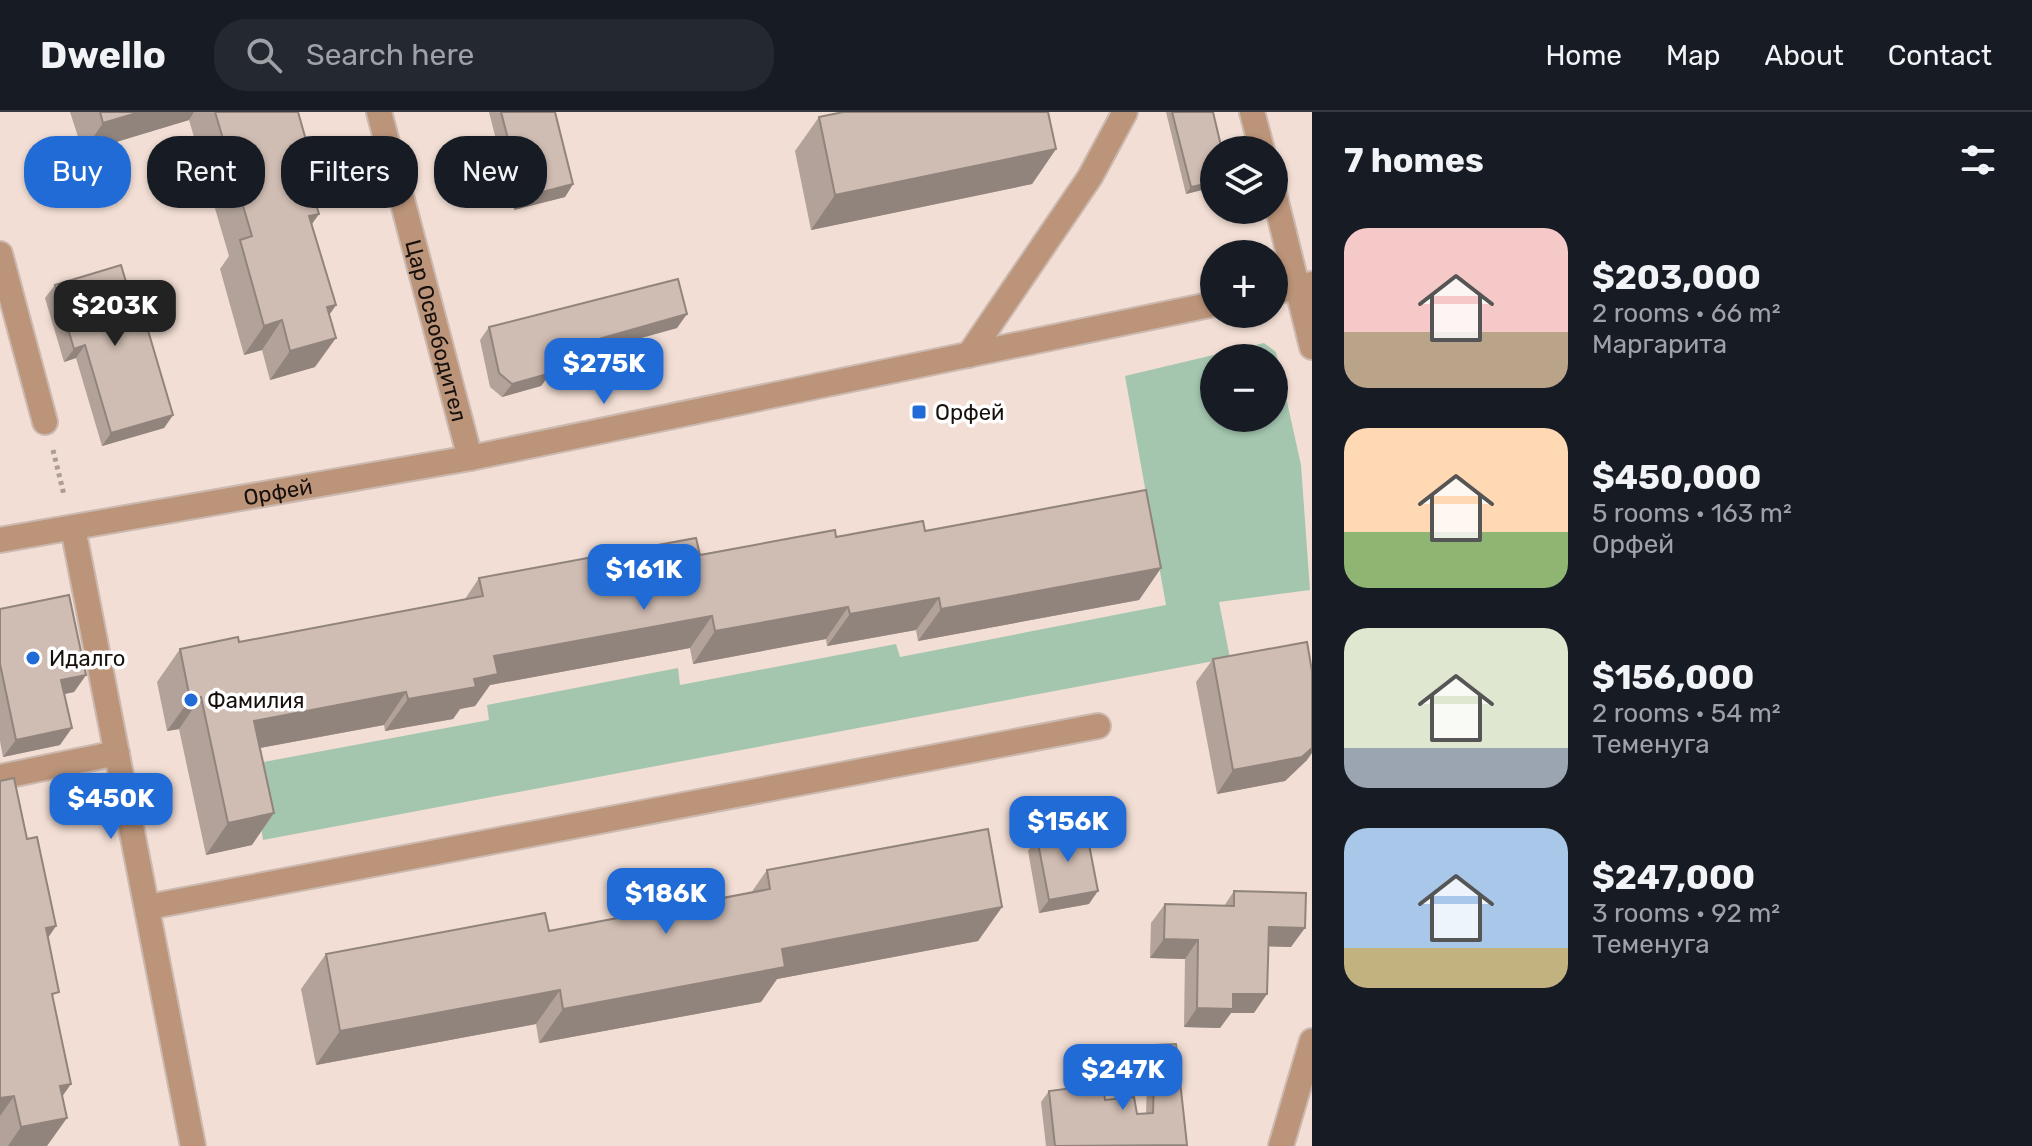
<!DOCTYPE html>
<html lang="en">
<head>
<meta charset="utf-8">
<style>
	body { margin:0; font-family:Rubik,sans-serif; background:#242831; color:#f1f3f6; height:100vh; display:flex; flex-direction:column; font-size:30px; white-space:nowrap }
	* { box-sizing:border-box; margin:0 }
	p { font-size:26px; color:#9ea1a6 }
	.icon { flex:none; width:44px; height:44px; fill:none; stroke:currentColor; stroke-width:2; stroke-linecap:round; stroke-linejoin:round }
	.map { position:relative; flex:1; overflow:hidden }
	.panel { display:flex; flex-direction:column; background:#171b24; width:720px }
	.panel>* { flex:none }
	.banner { position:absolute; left:24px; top:24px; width:760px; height:72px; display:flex; gap:16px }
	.fabs { position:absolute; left:1200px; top:24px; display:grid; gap:16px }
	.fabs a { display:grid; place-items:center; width:88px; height:88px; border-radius:50%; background:#171b24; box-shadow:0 2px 6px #0004; font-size:40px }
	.price { position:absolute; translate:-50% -68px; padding:0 18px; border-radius:16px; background:#216bd7; color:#fff; font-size:26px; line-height:52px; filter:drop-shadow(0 2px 4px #0008) }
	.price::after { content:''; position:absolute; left:50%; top:48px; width:24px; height:18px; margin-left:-12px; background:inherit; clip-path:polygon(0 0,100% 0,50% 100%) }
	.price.current { background:#222; color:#fff }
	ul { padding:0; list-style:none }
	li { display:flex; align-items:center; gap:24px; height:200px; padding:0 32px }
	li span { display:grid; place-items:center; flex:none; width:224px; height:160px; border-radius:24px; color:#555 }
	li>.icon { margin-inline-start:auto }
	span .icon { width:96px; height:96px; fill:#fffc; stroke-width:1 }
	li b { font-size:34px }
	h2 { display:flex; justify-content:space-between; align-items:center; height:96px; padding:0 32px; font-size:34px }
	.chip { padding:0 28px; border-radius:32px; background:#171b24; box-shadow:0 2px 6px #0004; font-size:28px; line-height:72px }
	.chip.current { background:#216bd7; color:#fff }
	header { display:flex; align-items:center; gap:48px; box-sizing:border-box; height:112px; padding:0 40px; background:#171b24; border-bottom:2px solid #363941 }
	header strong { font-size:38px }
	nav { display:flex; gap:44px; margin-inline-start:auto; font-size:28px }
	.search { width:560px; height:72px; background:#242831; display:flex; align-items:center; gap:20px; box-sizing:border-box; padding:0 28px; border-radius:32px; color:#9ea1a6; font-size:30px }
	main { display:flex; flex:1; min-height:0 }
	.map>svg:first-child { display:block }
	.green { fill:#a4c6af; fill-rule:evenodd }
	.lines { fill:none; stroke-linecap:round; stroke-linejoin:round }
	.service-casing { stroke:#cbb9b0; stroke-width:28 }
	.minor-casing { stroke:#cbb9b0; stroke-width:28 }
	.path { stroke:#ac9c94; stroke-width:5; stroke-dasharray:4 4; stroke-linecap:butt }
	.service { stroke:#bb9479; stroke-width:24 }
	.minor { stroke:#bb9479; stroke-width:24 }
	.wall { fill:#b2a299 }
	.shaded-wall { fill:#91847d }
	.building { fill:#cfbcb2; stroke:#91847d; stroke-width:2 }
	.poi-dot { fill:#216bd7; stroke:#fff; stroke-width:3 }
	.labels { text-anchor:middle; stroke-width:7; stroke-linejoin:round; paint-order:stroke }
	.street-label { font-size:22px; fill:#17100d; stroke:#fff }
	.poi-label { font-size:22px; fill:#17100d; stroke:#fff; text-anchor:start }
</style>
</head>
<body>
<header>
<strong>Dwello</strong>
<div class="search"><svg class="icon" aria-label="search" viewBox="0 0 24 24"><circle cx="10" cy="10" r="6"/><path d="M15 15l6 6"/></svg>Search here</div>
<nav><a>Home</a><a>Map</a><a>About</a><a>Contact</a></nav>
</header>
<main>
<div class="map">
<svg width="1312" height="1034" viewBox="0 0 1312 1034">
	<rect width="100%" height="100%" fill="#f2ded4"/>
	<path class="green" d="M1264,231L1276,240L1301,353L1310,478L1219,490L1230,546L263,728L252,652L489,608L487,593L678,556L680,573L896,532L900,545L1166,493L1125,264ZM1214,246H1274V306H1214Z"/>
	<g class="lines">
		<defs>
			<g id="service">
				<path d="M969,243L1090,65L1125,0"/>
				<path d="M0,665L117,641"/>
				<path d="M148,795L1098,614"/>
			</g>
			<g id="minor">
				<path id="s1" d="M379,0L470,346"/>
				<path d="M1252,0L1262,38"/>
				<path d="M1274,81L1312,235"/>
				<path d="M0,142L45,310"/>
				<path d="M1274,180L1312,172"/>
				<path d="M73,416L193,1034"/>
				<path id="s2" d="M0,428L470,346L1214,192"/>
				<path d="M1281,1034L1312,929"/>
			</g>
		</defs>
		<use href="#service" class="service-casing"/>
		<use href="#minor" class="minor-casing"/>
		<path class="path" d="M53,338L64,383"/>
		<use href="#service" class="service"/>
		<use href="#minor" class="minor"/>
	</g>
	<g class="wall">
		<path d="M70,0H298L307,65L319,102L312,112L336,193L329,203L315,255L270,268L262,238L244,243L220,157L229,144L189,8L83,40Z"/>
		<path d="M489,0H555L573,72L565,85L514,98Z"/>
		<path d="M1166,0H1213L1214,75L1186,82Z"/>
		<path d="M819,5L1056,37L1032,72L811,118L795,39Z"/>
		<path d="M55,173L140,217L173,303L164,316L102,334L76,246L64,250L45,186Z"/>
		<path d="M489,215L677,216L595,239L596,242L587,255L547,266L541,274L502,285L490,275L480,228Z"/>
		<path d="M925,419L1161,456L1139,488L918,529L916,518L827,534L826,527L693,552L690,536L490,573L475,594L460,597L453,607L385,619L384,613L260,636L252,733L206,743L179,617L167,619L157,570L180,537L239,530L465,487L479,466L700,443L836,425Z"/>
		<path d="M0,497L86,563L74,580L65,582L60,633L3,645L0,629Z"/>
		<path d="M1213,547L1307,648L1285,669L1217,682L1196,570Z"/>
		<path d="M0,669L27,727L56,814L48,826L62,984L47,1034H0Z"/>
		<path d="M1037,726L1089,792L1039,801L1028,739Z"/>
		<path d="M767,758L1002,795L978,829L777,867L761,890L539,931L536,912L316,953L301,877L326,842L549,819L751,781Z"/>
		<path d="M1234,779L1291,835L1268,834L1254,901H1231L1220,916L1184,915L1185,847L1150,846L1151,811L1165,792L1224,794Z"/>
		<path d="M1155,933L1186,1034H1046L1041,990L1049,979L1105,988L1137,1002H1146L1148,944Z"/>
	</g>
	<g class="shaded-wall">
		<path d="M140,0H194L189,8L83,40L103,11Z"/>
		<path d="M1056,37L1032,72L811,118L835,83Z"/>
		<path d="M314,56L294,85L305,58Z"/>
		<path d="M1214,70V75L1186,82L1191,75Z"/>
		<path d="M573,72L565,85L514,98L523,85Z"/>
		<path d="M319,102L298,131L309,104Z"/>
		<path d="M336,193L316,222L327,195Z"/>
		<path d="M687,202L677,216L583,242L592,229Z"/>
		<path d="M282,208L262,238L244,243L264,214Z"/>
		<path d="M336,226L315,255L270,268L290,239Z"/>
		<path d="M85,233L76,246L64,250L74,237Z"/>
		<path d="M596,242L587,255L547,266L541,274L502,285L512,272L549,254Z"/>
		<path d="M173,303L164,316L102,334L111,321Z"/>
		<path d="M1161,456L1139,488L918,529L941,497Z"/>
		<path d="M939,486L916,518L827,534L850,502Z"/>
		<path d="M848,495L826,527L693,552L715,519Z"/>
		<path d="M712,504L690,536L490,573L475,594L460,597L453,607L385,619L408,587L474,567L494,544Z"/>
		<path d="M86,563L74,580L49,585L61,568Z"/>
		<path d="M406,580L384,613L232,641L254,609Z"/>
		<path d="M201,585L179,617L167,619L190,587Z"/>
		<path d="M72,616L60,633L3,645L16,628Z"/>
		<path d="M1312,636V641L1307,648L1285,669L1217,682L1233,658Z"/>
		<path d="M274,701L252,733L206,743L228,711Z"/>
		<path d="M1098,779L1089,792L1039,801L1049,788Z"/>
		<path d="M1002,795L978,829L777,867L761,890L539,931L563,897L782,837Z"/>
		<path d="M56,814L35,844L46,816Z"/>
		<path d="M1269,815L1305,816L1291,835L1256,834Z"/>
		<path d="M1164,827L1198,828L1185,847L1150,846Z"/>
		<path d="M560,878L536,912L316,953L340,919Z"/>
		<path d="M1233,882H1267L1254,901H1231L1220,916L1184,915L1197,896Z"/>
		<path d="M71,972L50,1002L60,974Z"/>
		<path d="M14,984L0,1004V986Z"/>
		<path d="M67,1006L47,1034H8L21,1015Z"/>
	</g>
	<g class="building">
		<path d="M100,0H140L103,11Z"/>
		<path d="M215,0H298L314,56L305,58L319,102L309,104L336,193L327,195L336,226L290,239L282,208L264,214L240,128L252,124Z"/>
		<path d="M501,0H555L573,72L523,85Z"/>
		<path d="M843,0H1048L1056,37L835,83L819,5Z"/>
		<path d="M1172,0H1213L1222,38H1214V70L1191,75Z"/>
		<path d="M121,153L140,217L147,215L173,303L111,321L85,233L74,237L55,173Z"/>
		<path d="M678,167L687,202L592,229L596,242L549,254L551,261L512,272L499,261L489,215Z"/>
		<path d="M1146,378L1161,456L941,497L939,486L850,502L848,495L715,519L712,504L494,544L498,562L474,567L476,575L408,587L406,580L254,609L274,701L228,711L201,585L190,587L180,537L238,525L239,530L483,484L479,466L696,426L700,443L835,418L836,425L923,409L925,419Z"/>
		<path d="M69,483L86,563L61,568L72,616L16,628L0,552V497Z"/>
		<path d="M1307,530L1312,559V636L1302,645L1233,658L1213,547Z"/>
		<path d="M14,666L27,727L37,725L56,814L46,816L59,880L52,882L71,972L60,974L67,1006L21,1015L14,984L0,986V669Z"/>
		<path d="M988,717L1002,795L782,837L785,855L563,897L560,878L340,919L326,842L545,801L549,819L770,777L767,758Z"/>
		<path d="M1086,717L1098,779L1049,788L1037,726Z"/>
		<path d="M1234,779L1306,781L1305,816L1269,815L1267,882H1233V897L1197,896L1198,828L1164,827L1165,792L1234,794Z"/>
		<path d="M1176,932L1187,1033L1055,1034L1049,979L1103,972L1105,988L1134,985L1137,1002L1153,1001L1155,933Z"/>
	</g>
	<g class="poi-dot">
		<rect x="911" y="292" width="16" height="16" rx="4"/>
		<circle cx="33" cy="546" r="8"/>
		<circle cx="191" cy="588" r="8"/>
	</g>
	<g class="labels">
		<g class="street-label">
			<text dy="8" stroke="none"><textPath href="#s1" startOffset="226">Цар Освободител</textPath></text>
			<text dy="8" stroke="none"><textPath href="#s2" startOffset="282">Орфей</textPath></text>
		</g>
		<g class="poi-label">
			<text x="935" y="308">Орфей</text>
			<text x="49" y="554">Идалго</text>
			<text x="207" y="596">Фамилия</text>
		</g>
	</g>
</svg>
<div class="fabs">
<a><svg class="icon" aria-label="layers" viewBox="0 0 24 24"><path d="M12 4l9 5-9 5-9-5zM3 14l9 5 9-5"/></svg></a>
<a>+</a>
<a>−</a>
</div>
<b class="price current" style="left:115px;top:236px">$203K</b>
<b class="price" style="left:604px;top:294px">$275K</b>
<b class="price" style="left:644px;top:500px">$161K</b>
<b class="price" style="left:111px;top:729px">$450K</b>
<b class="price" style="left:1068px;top:752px">$156K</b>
<b class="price" style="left:666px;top:824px">$186K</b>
<b class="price" style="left:1123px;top:1000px">$247K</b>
<div class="banner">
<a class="chip current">Buy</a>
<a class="chip">Rent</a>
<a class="chip">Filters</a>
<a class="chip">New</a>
</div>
</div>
<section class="panel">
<h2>7 homes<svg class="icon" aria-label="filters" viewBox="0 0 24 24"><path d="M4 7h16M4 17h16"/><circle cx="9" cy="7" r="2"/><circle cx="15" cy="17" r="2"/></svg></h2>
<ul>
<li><span style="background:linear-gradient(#f6c9c9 65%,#b9a48a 0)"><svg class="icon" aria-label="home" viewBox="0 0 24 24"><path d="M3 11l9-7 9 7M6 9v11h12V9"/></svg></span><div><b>$203,000</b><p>2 rooms · 66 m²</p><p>Маргарита</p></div></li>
<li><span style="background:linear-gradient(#ffd9b3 65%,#8fb573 0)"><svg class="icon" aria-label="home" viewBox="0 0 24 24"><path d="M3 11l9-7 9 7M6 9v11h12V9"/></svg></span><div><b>$450,000</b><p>5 rooms · 163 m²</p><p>Орфей</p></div></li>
<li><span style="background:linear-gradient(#dfe7d0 75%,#9aa5b1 0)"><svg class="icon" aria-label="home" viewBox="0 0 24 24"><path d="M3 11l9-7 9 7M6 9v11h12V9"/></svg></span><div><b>$156,000</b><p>2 rooms · 54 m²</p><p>Теменуга</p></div></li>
<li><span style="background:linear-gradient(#a9c7e8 75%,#c2b280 0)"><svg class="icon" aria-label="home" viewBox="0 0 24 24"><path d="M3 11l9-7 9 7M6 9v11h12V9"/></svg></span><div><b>$247,000</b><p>3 rooms · 92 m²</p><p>Теменуга</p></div></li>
</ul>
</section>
</main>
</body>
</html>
